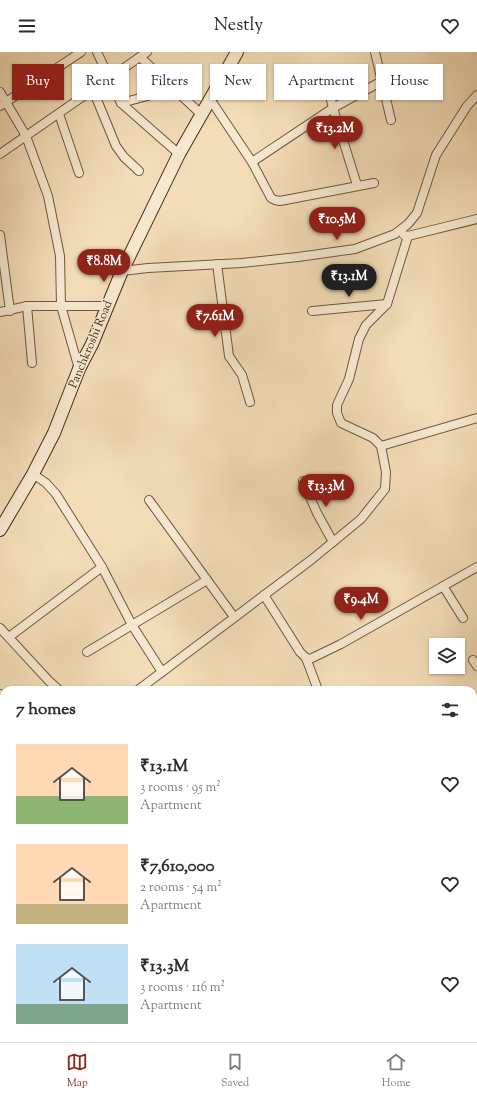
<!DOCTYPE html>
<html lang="en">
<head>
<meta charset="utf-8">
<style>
	body { margin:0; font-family:"Sorts Mill Goudy",serif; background:#f2f2f3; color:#2b2b33; height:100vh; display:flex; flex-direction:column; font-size:15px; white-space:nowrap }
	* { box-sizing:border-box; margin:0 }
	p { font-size:13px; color:#7c7c81 }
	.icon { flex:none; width:22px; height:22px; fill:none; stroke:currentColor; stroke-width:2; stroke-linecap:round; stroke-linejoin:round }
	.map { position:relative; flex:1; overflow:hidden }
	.sheet { position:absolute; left:0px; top:634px; width:477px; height:356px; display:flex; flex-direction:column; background:#fff; border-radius:12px 12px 0 0; box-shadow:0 1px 3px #0004 }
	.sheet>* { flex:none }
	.banner { position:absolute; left:12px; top:12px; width:453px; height:36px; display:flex; gap:8px }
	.tools { position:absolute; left:429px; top:586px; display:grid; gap:8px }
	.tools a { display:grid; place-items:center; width:36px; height:36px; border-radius:0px; background:#fff; box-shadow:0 1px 3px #0004; font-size:20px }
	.price { position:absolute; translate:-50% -34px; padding:0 9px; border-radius:14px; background:#8f2418; color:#fff; font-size:13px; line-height:26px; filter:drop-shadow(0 1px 2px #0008) }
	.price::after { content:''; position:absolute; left:50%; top:24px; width:12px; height:9px; margin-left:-6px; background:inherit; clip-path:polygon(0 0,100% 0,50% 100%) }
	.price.current { background:#222; color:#fff }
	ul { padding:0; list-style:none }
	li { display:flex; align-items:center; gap:12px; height:100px; padding:0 16px }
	li span { display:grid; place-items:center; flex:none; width:112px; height:80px; border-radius:0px; color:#555 }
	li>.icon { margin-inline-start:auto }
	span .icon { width:48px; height:48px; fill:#fffc; stroke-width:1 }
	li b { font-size:17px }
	h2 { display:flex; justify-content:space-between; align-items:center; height:48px; padding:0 16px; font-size:17px }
	.tag { padding:0 14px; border-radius:0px; background:#fff; box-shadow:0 1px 3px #0004; font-size:14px; line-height:36px }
	.tag.current { background:#8f2418; color:#fff }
	header { display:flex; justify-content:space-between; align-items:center; height:52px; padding:0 16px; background:#fff; font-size:18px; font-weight:600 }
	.dock { display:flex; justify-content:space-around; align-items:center; height:56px; border-top:1px solid #e1e1e2; background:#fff; font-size:11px; color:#7c7c81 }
	.dock a { display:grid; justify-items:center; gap:2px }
	.dock .current { color:#8f2418 }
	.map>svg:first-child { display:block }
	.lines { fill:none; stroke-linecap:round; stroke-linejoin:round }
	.street-casing { stroke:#72573b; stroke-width:10 }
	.secondary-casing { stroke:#472a11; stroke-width:14 }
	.street { stroke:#f7e9d1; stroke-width:8 }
	.secondary { stroke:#f7e9d1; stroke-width:12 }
	.labels { text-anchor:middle; stroke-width:3; stroke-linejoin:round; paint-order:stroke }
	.street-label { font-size:12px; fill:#472a11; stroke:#f7e9d1 }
</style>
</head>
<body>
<header><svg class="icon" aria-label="menu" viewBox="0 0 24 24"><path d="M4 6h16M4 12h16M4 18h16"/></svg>Nestly<svg class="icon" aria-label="heart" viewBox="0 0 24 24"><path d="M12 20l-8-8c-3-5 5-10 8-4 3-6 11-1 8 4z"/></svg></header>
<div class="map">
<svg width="477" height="990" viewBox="0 0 477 990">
	<rect width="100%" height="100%" fill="#f3ddb8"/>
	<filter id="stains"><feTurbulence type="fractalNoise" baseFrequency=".005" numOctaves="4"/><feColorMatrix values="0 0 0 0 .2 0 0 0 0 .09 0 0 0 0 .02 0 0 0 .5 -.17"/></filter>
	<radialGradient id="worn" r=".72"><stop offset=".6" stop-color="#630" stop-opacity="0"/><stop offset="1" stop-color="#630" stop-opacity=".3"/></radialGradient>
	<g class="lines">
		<defs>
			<g id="street">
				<path d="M97,0L121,51L179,102"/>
				<path d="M375,0L391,68"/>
				<path d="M140,5L202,63"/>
				<path d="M93,38L116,94L124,105L139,119"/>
				<path d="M0,40L26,84L48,144L60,204L61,254L79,317"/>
				<path d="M210,47L252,110L333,56L324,18"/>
				<path d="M121,51L174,37"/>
				<path d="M0,54L81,0"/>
				<path d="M59,62L79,121"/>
				<path d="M0,102L147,0"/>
				<path d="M252,110L271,146L275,148L280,149L374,131"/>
				<path d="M357,133L333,56L382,29"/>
				<path d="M0,183L10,259"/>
				<path d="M404,183L408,184L477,167"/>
				<path d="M217,212L229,304L242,323L250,350"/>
				<path d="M122,219L148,216L242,211L298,205L355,197L395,182L408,172L417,161L436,103L467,54L477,43"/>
				<path d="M27,254H107"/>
				<path d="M312,259L387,252"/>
				<path d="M0,260L27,254L32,311"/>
				<path d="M381,394L477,366"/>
				<path d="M33,422L46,431L56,442L102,515L132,573L162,620L311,508L361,467L385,437L386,420L381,394L373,386L341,371L337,361V353L349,327L359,287L366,273L387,252L408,184"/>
				<path d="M303,429L317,461L333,490"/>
				<path d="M149,448L234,565"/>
				<path d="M443,534L463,566"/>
				<path d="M264,543L300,600L306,606L310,607L341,592L477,515"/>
				<path d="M0,576L48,628L59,638"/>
				<path d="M9,585L102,515"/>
				<path d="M87,600L207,528"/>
				<path d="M306,606L318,638"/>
				<path d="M473,608L477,614"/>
				<path d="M138,638L162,620"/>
				<path d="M0,642L4,648"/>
				<path d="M0,671L4,669"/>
				<path d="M0,702L4,708"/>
				<path d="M473,706L477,704"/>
				<path d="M0,798L4,796"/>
				<path d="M473,809L477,817"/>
				<path d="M0,862L4,860"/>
				<path d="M473,921L477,919"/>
				<path d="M0,945H4"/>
				<path d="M0,974L5,990"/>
				<path d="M180,986L182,990"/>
				<path d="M407,986L413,990"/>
				<path d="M353,990L360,986"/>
			</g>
			<path id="secondary" d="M0,478L33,422L54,381L79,317L92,292L122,219L179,102L237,0"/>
		</defs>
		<use href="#street" class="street-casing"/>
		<use href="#secondary" class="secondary-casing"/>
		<use href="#street" class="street"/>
		<use href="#secondary" class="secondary"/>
	</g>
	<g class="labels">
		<g class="street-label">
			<text transform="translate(90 292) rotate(-67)" y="4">Panchkroshi Road</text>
		</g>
	</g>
	<rect width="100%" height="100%" filter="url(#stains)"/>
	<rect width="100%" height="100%" fill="url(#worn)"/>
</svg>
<div class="tools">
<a><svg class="icon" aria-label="layers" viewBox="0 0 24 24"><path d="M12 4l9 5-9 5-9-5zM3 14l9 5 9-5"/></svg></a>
</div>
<b class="price" style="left:335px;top:98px">₹13.2M</b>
<b class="price" style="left:337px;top:189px">₹10.5M</b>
<b class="price" style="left:104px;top:231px">₹8.8M</b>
<b class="price current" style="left:349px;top:246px">₹13.1M</b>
<b class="price" style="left:215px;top:286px">₹7.61M</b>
<b class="price" style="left:326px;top:456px">₹13.3M</b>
<b class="price" style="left:361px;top:569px">₹9.4M</b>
<div class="banner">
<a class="tag current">Buy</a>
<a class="tag">Rent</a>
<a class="tag">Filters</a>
<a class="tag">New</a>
<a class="tag">Apartment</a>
<a class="tag">House</a>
</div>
<section class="sheet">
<h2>7 homes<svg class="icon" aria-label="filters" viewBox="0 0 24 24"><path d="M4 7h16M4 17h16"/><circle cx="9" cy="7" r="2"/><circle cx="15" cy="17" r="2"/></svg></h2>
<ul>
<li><span style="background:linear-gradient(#ffd9b3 65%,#8fb573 0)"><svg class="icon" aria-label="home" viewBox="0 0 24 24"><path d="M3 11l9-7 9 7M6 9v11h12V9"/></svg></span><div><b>₹13.1M</b><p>3 rooms · 95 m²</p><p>Apartment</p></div><svg class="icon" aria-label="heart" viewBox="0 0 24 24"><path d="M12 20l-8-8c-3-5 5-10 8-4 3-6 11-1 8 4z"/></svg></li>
<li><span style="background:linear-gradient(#ffd9b3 75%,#c2b280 0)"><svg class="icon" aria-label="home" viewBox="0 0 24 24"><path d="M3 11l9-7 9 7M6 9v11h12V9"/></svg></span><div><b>₹7,610,000</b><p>2 rooms · 54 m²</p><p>Apartment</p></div><svg class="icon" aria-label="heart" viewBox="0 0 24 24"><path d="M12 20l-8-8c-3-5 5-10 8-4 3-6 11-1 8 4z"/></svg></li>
<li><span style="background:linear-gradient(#bfe0f5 75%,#7fa58c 0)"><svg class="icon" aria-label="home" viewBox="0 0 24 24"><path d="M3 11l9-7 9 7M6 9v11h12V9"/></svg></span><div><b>₹13.3M</b><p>3 rooms · 116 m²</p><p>Apartment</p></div><svg class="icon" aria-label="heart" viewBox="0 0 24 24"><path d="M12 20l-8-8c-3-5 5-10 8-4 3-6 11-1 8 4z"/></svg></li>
</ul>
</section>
</div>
<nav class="dock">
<a class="current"><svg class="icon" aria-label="map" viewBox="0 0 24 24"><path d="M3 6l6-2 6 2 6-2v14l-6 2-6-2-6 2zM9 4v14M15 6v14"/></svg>Map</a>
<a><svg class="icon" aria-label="saved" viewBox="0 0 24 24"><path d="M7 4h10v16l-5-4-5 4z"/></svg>Saved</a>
<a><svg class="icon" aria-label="home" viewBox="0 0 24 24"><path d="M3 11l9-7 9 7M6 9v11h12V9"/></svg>Home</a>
</nav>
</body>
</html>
